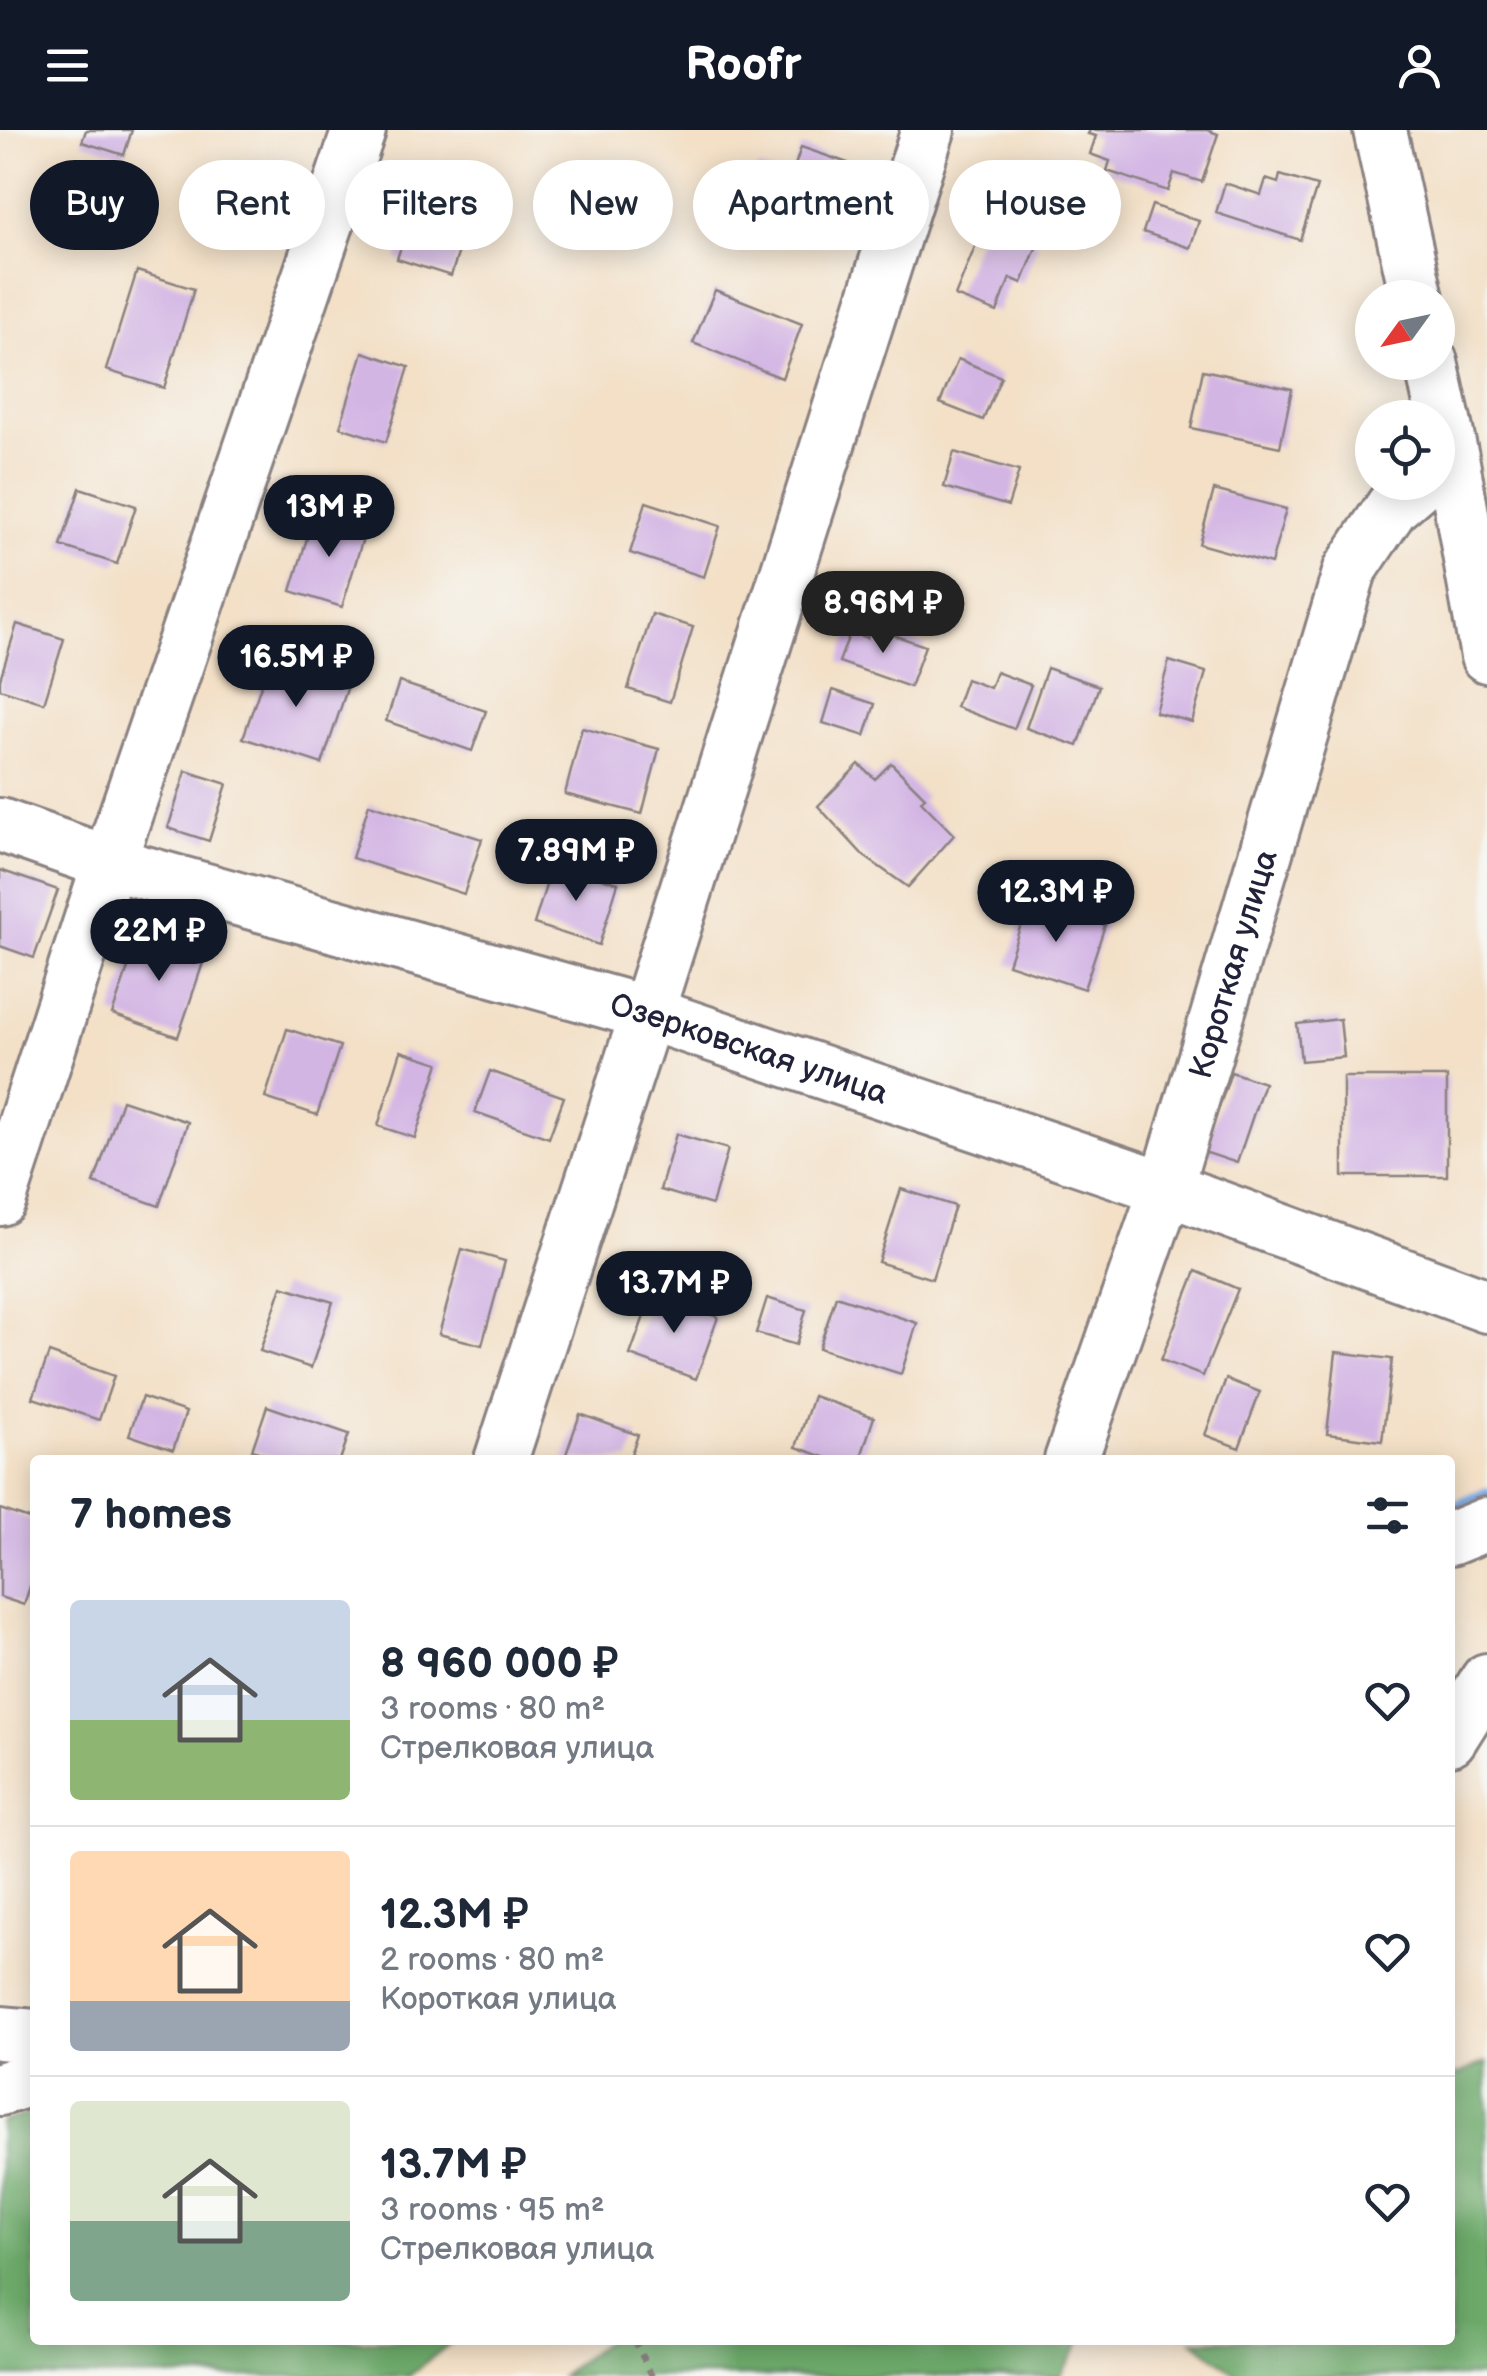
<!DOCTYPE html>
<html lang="en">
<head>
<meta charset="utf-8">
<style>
	body { margin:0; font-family:"Balsamiq Sans",sans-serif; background:#f6f6f7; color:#1f2937; height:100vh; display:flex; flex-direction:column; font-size:38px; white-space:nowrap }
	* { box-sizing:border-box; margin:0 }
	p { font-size:32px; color:#747a83 }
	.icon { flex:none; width:55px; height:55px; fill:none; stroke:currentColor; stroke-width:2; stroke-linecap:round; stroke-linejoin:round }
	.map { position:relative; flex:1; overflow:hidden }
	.sheet { position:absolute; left:30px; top:1325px; width:1425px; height:890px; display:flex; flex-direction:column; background:#fff; border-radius:10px; box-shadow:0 5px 25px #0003 }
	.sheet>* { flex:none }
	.top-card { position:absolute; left:30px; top:30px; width:1428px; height:90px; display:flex; gap:20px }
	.needle { width:65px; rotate:237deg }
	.fabs { position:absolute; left:1355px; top:150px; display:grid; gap:20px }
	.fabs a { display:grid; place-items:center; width:100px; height:100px; border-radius:50%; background:#fff; box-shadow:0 5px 25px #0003; font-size:50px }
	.price { position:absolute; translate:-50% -85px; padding:0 22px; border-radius:35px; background:#111827; color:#fff; font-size:32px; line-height:65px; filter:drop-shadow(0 2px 5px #0008) }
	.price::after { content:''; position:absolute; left:50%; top:60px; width:30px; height:22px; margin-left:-15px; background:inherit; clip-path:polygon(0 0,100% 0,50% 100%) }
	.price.on { background:#222; color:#fff }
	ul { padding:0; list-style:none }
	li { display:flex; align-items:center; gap:30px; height:250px; padding:0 40px }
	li+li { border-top:2px solid #e0e1e3 }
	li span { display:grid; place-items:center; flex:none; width:280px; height:200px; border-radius:10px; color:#555 }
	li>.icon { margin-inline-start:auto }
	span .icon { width:120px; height:120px; fill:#fffc; stroke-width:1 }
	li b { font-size:42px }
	h2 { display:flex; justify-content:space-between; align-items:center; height:120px; padding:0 40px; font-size:42px }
	.chip { padding:0 35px; border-radius:45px; background:#fff; box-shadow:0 5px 25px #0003; font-size:35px; line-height:90px }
	.chip.on { background:#111827; color:#fff }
	header { display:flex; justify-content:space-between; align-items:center; height:130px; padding:0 40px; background:#111827; color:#fff; font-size:45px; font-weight:800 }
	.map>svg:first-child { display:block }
	.forest { fill:#6daa6a; stroke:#486652; stroke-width:2.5 }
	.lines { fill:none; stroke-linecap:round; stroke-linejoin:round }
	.stream { stroke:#79a9e3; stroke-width:11 }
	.building { fill:#d3b5e4 }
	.minor-casing { stroke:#8a8181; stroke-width:58 }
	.path { stroke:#8a8181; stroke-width:6; stroke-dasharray:8 8; stroke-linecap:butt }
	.minor { stroke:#fff; stroke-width:52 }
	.labels { text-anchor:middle; stroke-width:9; stroke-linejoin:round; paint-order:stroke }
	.street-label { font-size:32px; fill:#22223b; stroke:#f6f6f2 }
</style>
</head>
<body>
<header><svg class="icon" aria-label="menu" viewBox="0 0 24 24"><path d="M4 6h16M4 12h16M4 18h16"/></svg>Roofr<svg class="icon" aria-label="person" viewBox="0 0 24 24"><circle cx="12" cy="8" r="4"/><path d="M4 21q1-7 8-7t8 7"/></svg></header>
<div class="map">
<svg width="1487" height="2246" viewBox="0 0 1487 2246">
	<rect width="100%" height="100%" fill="#f6f6f2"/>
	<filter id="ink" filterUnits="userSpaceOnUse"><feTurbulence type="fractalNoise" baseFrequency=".01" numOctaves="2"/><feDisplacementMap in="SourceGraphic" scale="20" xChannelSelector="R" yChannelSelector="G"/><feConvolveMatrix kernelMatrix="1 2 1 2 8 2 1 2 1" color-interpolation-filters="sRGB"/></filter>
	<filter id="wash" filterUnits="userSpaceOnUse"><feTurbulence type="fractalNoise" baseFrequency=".0048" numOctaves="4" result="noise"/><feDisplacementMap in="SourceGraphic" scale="40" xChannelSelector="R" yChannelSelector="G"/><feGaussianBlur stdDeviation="2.25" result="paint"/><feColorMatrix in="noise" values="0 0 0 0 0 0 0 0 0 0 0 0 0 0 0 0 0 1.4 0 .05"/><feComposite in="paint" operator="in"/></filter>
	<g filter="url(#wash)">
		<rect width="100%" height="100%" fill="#f3e0c7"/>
		<g class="forest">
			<path d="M1487,1932V2246H1239L1192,2210H1450V1941L1457,1945Z"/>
			<path d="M35,1982V2210H454L409,2246H0V1992Z"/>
			<path d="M607,2210H1082L1060,2246H561Z"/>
		</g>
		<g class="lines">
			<path class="stream" d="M1450,1379L1487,1363"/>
		</g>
		<g id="blocks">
			<g class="building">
				<path d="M86,0H132L124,25L82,12Z"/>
				<path d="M1090,0H1207L1218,4L1202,52L1174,43L1168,61L1107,41L1110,31L1090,24L1096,6L1088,4Z"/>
				<path d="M801,17L848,33L823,108L745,82L758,38L791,48Z"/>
				<path d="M1280,45L1317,56L1300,110L1216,83L1225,53L1261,65L1266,49L1278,53Z"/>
				<path d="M422,50L476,67L451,146L397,129Z"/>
				<path d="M1152,75L1199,91L1190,118L1143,102Z"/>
				<path d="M985,92L1038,113L1022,153L1010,148L997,182L955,166Z"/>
				<path d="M137,141L194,159L164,258L106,240Z"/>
				<path d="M715,160L802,194L782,248L693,213Z"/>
				<path d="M363,222L409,237L386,312L340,297Z"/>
				<path d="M958,229L1001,247L983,290L940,273Z"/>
				<path d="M1203,240L1292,259L1280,317L1191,298Z"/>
				<path d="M954,322L1019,341L1008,376L944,357Z"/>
				<path d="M80,358L136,376L117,434L61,416Z"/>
				<path d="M1214,360L1286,379L1271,434L1199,414Z"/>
				<path d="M646,372L720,396L704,447L630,423Z"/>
				<path d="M315,382L366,398L342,477L291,461Z"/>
				<path d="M652,484L693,497L670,572L628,559Z"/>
				<path d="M17,494L64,509L44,573L0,559V549Z"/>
				<path d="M871,497L925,516L910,557L839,532L850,502L867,508Z"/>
				<path d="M271,526L349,553L322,634L243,608Z"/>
				<path d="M1169,531L1206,542L1192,592L1155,582Z"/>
				<path d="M1047,538L1099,556L1078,616L1026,598Z"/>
				<path d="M996,542L1031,555L1014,599L956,577L966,549L990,558Z"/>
				<path d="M399,552L486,581L472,621L386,591Z"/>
				<path d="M833,560L875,574L865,606L823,593Z"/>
				<path d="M582,598L659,619L642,684L565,664Z"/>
				<path d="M891,633L925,667L921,671L954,705L908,757L864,726L818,676L859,634L875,649Z"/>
				<path d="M186,641L227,654L209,711L168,698Z"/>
				<path d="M369,674L482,709L464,764L352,728Z"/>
				<path d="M553,733L618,753L599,815L534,794Z"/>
				<path d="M0,740L58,760L34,828L0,816Z"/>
				<path d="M1029,770L1105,795L1084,859L1008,834Z"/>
				<path d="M141,801L206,824L178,907L112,884Z"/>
				<path d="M1340,889L1344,927L1301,931L1297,894Z"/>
				<path d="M287,899L340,916L317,985L265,968Z"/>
				<path d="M401,921L439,933L415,1008L378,996Z"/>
				<path d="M490,941L564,967L549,1008L475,982Z"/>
				<path d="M1231,942L1264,953L1237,1033L1204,1022Z"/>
				<rect x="1343" y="947" width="104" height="99"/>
				<path d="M122,970L188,992L159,1076L94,1053Z"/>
				<path d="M676,1004L728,1019L712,1075L660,1060Z"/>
				<path d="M901,1059L955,1076L932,1149L878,1132Z"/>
				<path d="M462,1119L505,1131L482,1215L439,1204Z"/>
				<path d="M1196,1141L1238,1159L1203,1246L1161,1230Z"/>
				<path d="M282,1156L333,1172L311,1238L260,1221Z"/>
				<path d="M652,1164L718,1187L696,1249L630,1225Z"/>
				<path d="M836,1166L917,1193L901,1244L819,1218Z"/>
				<path d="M767,1168L806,1180L796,1215L756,1203Z"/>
				<path d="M1336,1222L1392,1229L1382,1311L1327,1304Z"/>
				<path d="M49,1223L114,1246L99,1290L33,1268Z"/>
				<path d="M1226,1249L1260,1262L1239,1318L1205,1305Z"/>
				<path d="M813,1266L874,1287L860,1330H833L796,1317Z"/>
				<path d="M142,1267L186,1282L173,1320L129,1305Z"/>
				<path d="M267,1276L349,1304L340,1330H282L252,1320Z"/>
				<path d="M580,1284L638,1305L629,1330H564Z"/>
				<path d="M0,1379L35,1391V1441L24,1475L0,1467Z"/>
			</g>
		</g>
	</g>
	<g filter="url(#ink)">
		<use href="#blocks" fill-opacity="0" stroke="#8a8181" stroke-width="2.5"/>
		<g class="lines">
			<defs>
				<g id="minor">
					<path d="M1380,0L1417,168"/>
					<path d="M1431,232L1452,327L1487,526"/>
					<path id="s1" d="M0,695L109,733L647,883L1166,1058L1487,1176"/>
					<path d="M0,1069L109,733L359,0"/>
					<path d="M501,1330L647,883L928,0"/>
					<path id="s2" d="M1071,1330L1166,1058L1350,440L1392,377L1421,352"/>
					<path d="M1450,1409L1487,1394"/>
					<path d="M1450,1609L1487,1550"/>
					<path d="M0,1903L35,1906"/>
					<path d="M0,1959L35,1948"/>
				</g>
			</defs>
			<use href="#minor" class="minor-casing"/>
			<path class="path" d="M634,2210L652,2246"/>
			<use href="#minor" class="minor"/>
		</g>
	</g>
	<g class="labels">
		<g class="street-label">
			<text dy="11" stroke="none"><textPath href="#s2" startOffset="522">Короткая улица</textPath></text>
			<text dy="11" stroke="none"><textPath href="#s1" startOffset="782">Озерковская улица</textPath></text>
		</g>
	</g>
</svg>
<div class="fabs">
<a><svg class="needle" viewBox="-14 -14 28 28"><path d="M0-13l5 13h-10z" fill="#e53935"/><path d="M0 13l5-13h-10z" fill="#747a83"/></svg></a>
<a><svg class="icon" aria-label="locate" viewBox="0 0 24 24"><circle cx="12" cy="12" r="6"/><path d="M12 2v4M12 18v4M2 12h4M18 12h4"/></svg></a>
</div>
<b class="price" style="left:329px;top:430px">13M ₽</b>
<b class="price on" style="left:883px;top:526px">8.96M ₽</b>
<b class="price" style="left:296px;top:580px">16.5M ₽</b>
<b class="price" style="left:576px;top:774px">7.89M ₽</b>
<b class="price" style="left:1056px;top:815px">12.3M ₽</b>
<b class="price" style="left:159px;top:854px">22M ₽</b>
<b class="price" style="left:674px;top:1206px">13.7M ₽</b>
<div class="top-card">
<a class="chip on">Buy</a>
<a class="chip">Rent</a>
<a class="chip">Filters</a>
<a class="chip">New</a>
<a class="chip">Apartment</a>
<a class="chip">House</a>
</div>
<section class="sheet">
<h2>7 homes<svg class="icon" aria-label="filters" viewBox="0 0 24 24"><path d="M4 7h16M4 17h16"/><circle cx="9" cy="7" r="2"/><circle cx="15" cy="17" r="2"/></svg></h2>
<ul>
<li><span style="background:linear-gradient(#c9d6e8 60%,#8fb573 0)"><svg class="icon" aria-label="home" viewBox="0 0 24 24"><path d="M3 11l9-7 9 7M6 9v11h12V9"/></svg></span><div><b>8 960 000 ₽</b><p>3 rooms · 80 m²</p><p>Стрелковая улица</p></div><svg class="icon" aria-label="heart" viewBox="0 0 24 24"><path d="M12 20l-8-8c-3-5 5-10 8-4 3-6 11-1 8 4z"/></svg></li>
<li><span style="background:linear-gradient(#ffd9b3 75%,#9aa5b1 0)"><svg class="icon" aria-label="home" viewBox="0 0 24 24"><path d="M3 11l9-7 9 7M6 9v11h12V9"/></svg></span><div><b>12.3M ₽</b><p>2 rooms · 80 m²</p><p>Короткая улица</p></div><svg class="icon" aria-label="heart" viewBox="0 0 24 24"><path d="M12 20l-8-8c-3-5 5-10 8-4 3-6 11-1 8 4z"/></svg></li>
<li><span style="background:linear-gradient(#dfe7d0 60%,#7fa58c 0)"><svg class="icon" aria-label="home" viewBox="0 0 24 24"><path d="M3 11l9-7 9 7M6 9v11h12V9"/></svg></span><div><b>13.7M ₽</b><p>3 rooms · 95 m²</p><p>Стрелковая улица</p></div><svg class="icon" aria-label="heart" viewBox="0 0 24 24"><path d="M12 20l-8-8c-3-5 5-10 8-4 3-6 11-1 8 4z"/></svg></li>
</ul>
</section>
</div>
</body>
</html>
